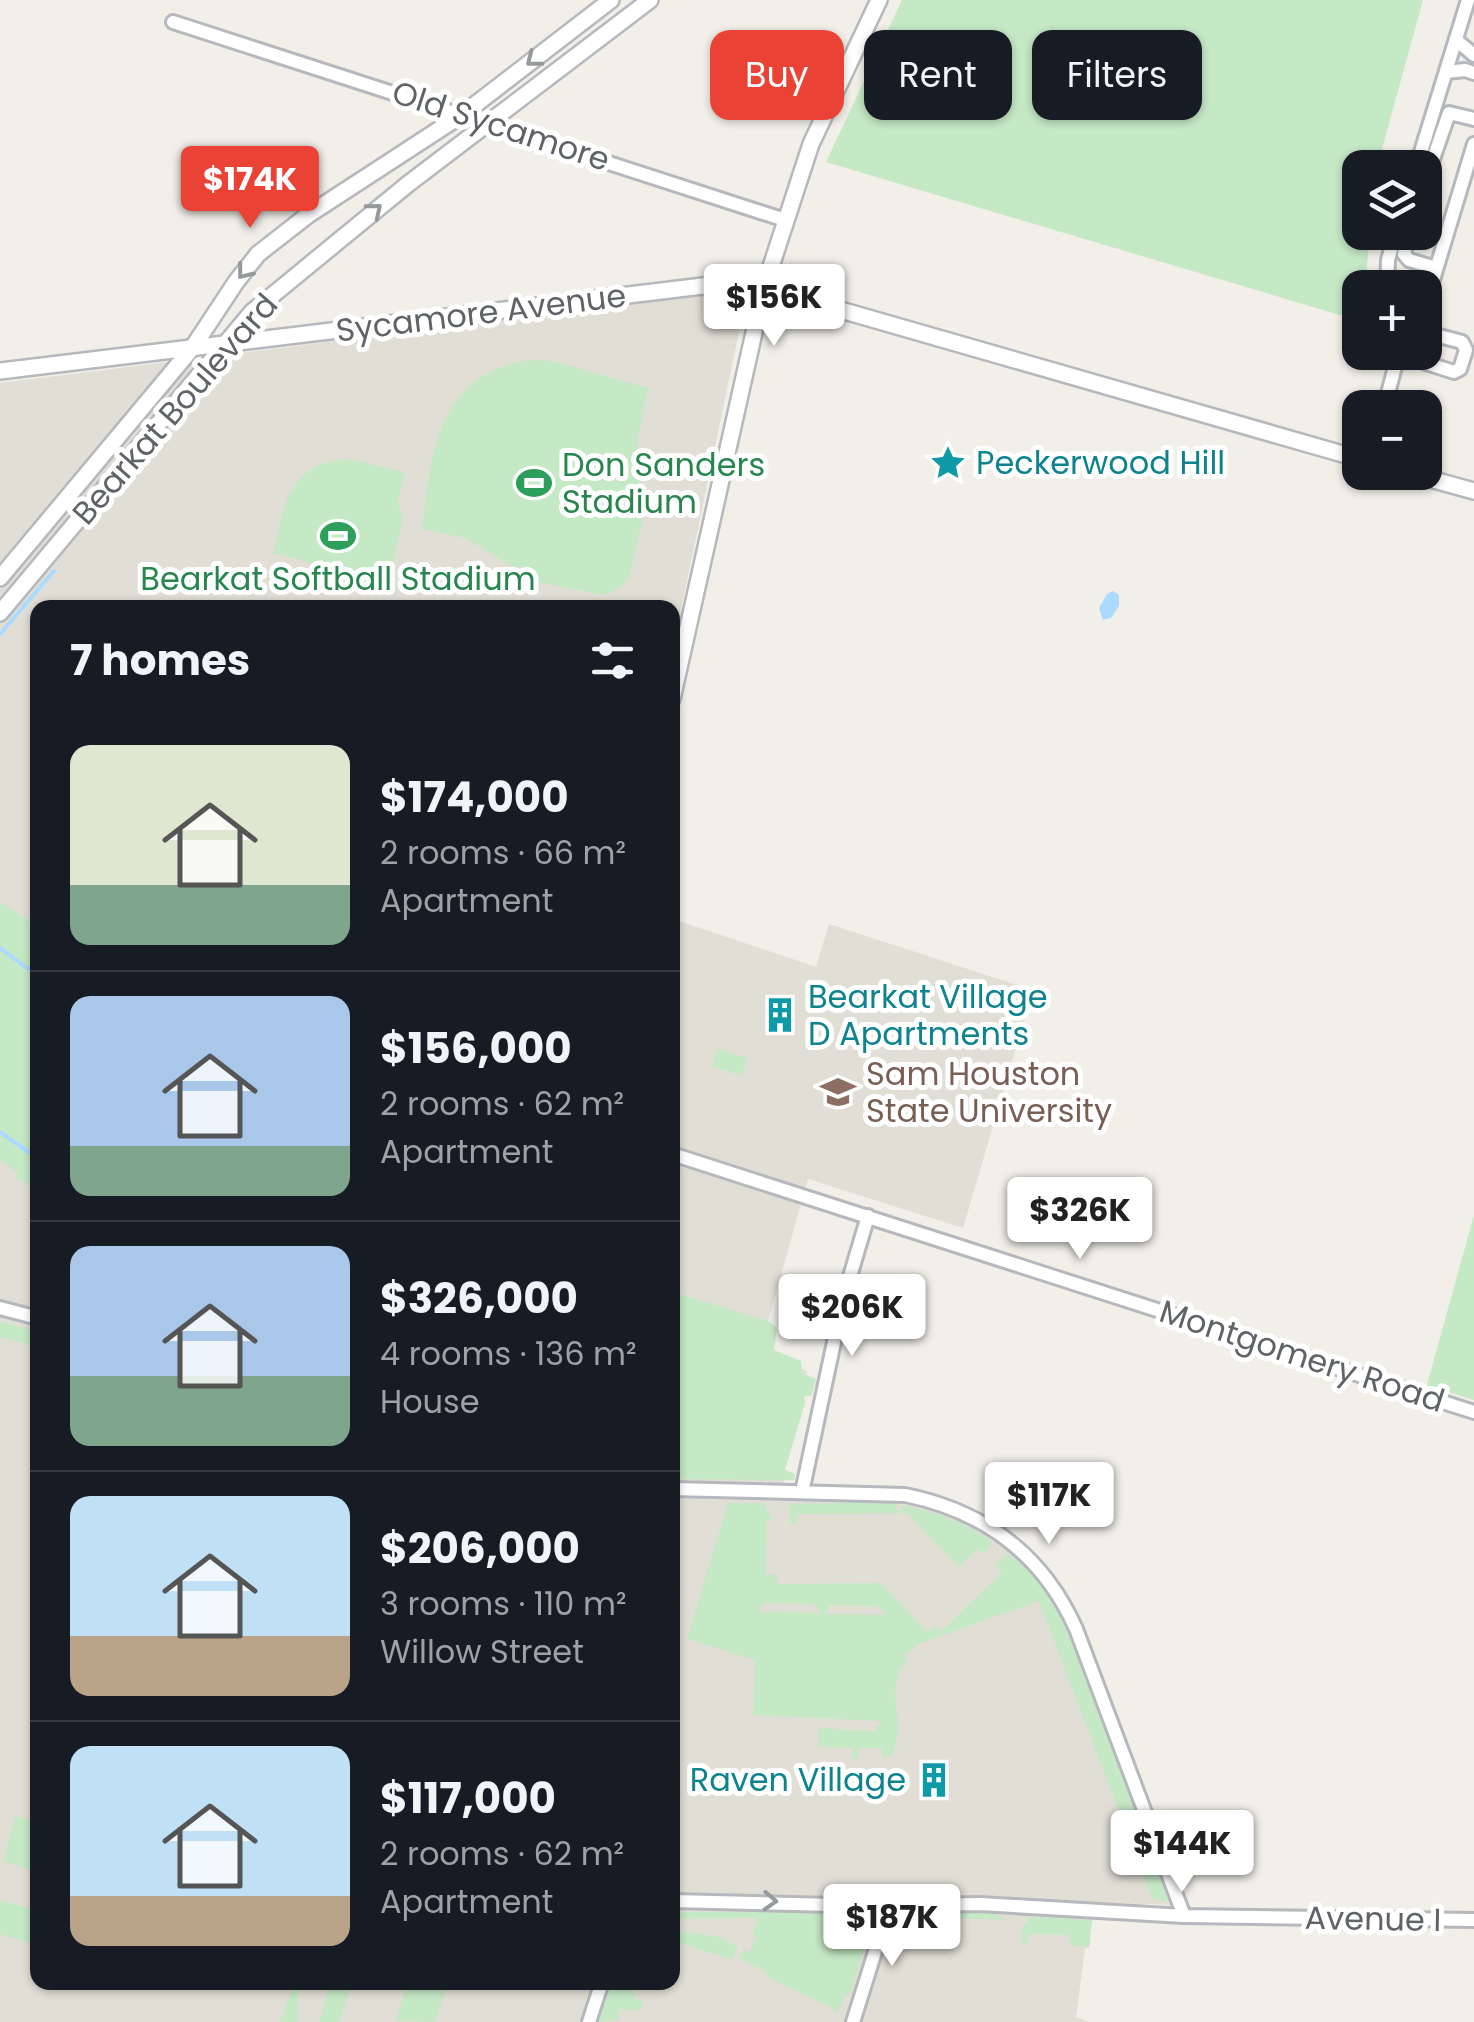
<!DOCTYPE html>
<html lang="en">
<head>
<meta charset="utf-8">
<style>
	body { margin:0; font-family:Poppins,sans-serif; background:#242831; color:#f1f3f6; height:100vh; display:flex; flex-direction:column; font-size:38px; white-space:nowrap }
	* { box-sizing:border-box; margin:0 }
	p { font-size:32px; color:#9ea1a6 }
	.icon { flex:none; width:55px; height:55px; fill:none; stroke:currentColor; stroke-width:2; stroke-linecap:round; stroke-linejoin:round }
	.map { position:relative; flex:1; overflow:hidden }
	.details { position:absolute; left:30px; top:600px; width:650px; height:1390px; display:flex; flex-direction:column; background:#171b24; border-radius:20px; box-shadow:0 2px 8px #0004 }
	.details>* { flex:none }
	.banner { position:absolute; left:710px; top:30px; width:612px; height:90px; display:flex; gap:20px }
	.fabs { position:absolute; left:1342px; top:150px; display:grid; gap:20px }
	.fabs a { display:grid; place-items:center; width:100px; height:100px; border-radius:20px; background:#171b24; box-shadow:0 2px 8px #0004; font-size:50px }
	.price { position:absolute; translate:-50% -85px; padding:0 22px; border-radius:10px; background:#fff; color:#222; font-size:32px; line-height:65px; filter:drop-shadow(0 2px 5px #0008) }
	.price::after { content:''; position:absolute; left:50%; top:60px; width:30px; height:22px; margin-left:-15px; background:inherit; clip-path:polygon(0 0,100% 0,50% 100%) }
	.price.selected { background:#ea4335; color:#fff }
	ul { padding:0; list-style:none }
	li { display:flex; align-items:center; gap:30px; height:250px; padding:0 40px }
	li+li { border-top:2px solid #363941 }
	li span { display:grid; place-items:center; flex:none; width:280px; height:200px; border-radius:20px; color:#555 }
	li>.icon { margin-inline-start:auto }
	span .icon { width:120px; height:120px; fill:#fffc; stroke-width:1 }
	li b { font-size:42px }
	h2 { display:flex; justify-content:space-between; align-items:center; height:120px; padding:0 40px; font-size:42px }
	.pill { padding:0 35px; border-radius:20px; background:#171b24; box-shadow:0 2px 8px #0004; font-size:35px; line-height:90px }
	.pill.selected { background:#ea4335; color:#fff }
	.map>svg:first-child { display:block }
	.education { fill:#e1ded6 }
	.green { fill:#c5e8c5; fill-rule:evenodd }
	.water { fill:#aadaff }
	.lines { fill:none; stroke-linecap:round; stroke-linejoin:round }
	.stream { stroke:#aadaff; stroke-width:4 }
	.minor-casing { stroke:#b5b8bc; stroke-width:18 }
	.tertiary-casing { stroke:#b5b8bc; stroke-width:20 }
	.minor { stroke:#fff; stroke-width:12 }
	.tertiary { stroke:#fff; stroke-width:15 }
	.oneway { stroke:#979a9d }
	.labels { text-anchor:middle; stroke-width:10; stroke-linejoin:round; paint-order:stroke }
	.street-label { font-size:32px; fill:#5f6368; stroke:#fff }
	.culture-label { font-size:32px; fill:#0d838f; stroke:#fff; text-anchor:start }
	.leisure-label { font-size:32px; fill:#27864d; stroke:#fff; text-anchor:start }
	.education-label { font-size:32px; fill:#785e54; stroke:#fff; text-anchor:start }
</style>
</head>
<body>
<div class="map">
<svg width="1474" height="2022" viewBox="0 0 1474 2022">
	<rect width="100%" height="100%" fill="#f1efe8"/>
	<path class="education" d="M735,291L742,294L745,303L673,648L672,608H38V1982H672L673,919L816,967L829,924L1033,990L963,1228L808,1179L768,1321L769,1352L807,1371L783,1476L788,1499L876,1500L918,1507L953,1518L979,1531L1022,1562L1042,1585L1053,1605L1172,1905L1093,1902L1089,1947L1085,1949L1076,2017L1089,2022H0V383Z"/>
	<g class="green">
		<path d="M902,0H1423L1377,167L1360,168V232L1370,233L1365,287L1360,288V321L826,162Z"/>
		<path d="M528,360L553,361L648,388L637,442L643,516L629,577L623,585L609,594H598L538,582L465,538L422,529C432,452 435,377 528,360Z"/>
		<path d="M348,459L405,472L398,503L403,518L390,578L374,587L323,575L304,561L273,553C284,506 289,462 348,459Z"/>
		<path d="M0,902L37,926V1196L26,1182L16,1179L17,1172L0,1160Z"/>
		<path d="M718,1049L747,1058L741,1076L712,1066Z"/>
		<path d="M1474,1215V1400L1427,1385Z"/>
		<path d="M673,1292L768,1321L777,1328L774,1350L801,1361L802,1373L816,1379L812,1395L804,1397L805,1403L785,1470L795,1474L794,1480L673,1479Z"/>
		<path d="M0,1321L37,1332V1347L0,1337Z"/>
		<path d="M876,1502L896,1504L897,1511H901L902,1505C934,1511 966,1522 992,1542L985,1554L977,1549L959,1567L907,1513L797,1514L796,1523L790,1524L789,1504Z"/>
		<path d="M728,1503H764L773,1521H767L766,1574L777,1575V1584L880,1583L928,1632L935,1626L941,1631L1002,1573L995,1565L1007,1554C1041,1572 1056,1605 1070,1639L1168,1897L1166,1902L1152,1898L1039,1601L915,1645V1649L904,1654L907,1661C880,1687 911,1730 889,1757L882,1758V1748H858L857,1759L852,1758V1748L818,1747L819,1728L874,1731L881,1721L753,1715L755,1660L687,1639ZM764,1603L814,1604L821,1613L758,1611ZM830,1605L879,1607L887,1615L824,1614Z"/>
		<path d="M16,1816L37,1822V1872L3,1861Z"/>
		<path d="M0,1900L37,1911L31,1943L0,1934Z"/>
		<path d="M673,1912H864L872,1926L849,1995L846,1994L836,2014L832,2008L769,1978L765,1971L739,1958L743,1950L749,1952L757,1937L752,1933L758,1921L756,1918L673,1919Z"/>
		<path d="M908,1912L994,1913L1006,1920L900,1916Z"/>
		<path d="M1032,1917L1092,1920L1089,1947L1070,1945L1069,1935L1028,1934L1027,1945L1023,1944C1018,1935 1024,1923 1032,1917Z"/>
		<path d="M677,1930L719,1937L738,1947L731,1960C712,1951 693,1950 674,1939Z"/>
		<path d="M331,1982L352,1983L339,2022H319Z"/>
		<path d="M288,1983H298V2022H280L292,1990Z"/>
		<path d="M407,1983H448L435,2022L396,2021Z"/>
		<path d="M612,1983H635V1999L642,2000V2010L619,2009L618,2020L598,2022Z"/>
	</g>
	<path class="water" d="M1113,591L1119,595V606L1111,618L1103,620L1099,608L1107,594Z"/>
	<g class="lines">
		<g class="stream">
			<path d="M0,634L54,571"/>
			<path d="M0,948L38,976"/>
			<path d="M0,1132L38,1159"/>
		</g>
		<defs>
			<g id="minor">
				<path d="M173,22L785,220"/>
				<path d="M1456,40L1474,55"/>
				<path d="M1446,72L1465,70L1474,73"/>
				<path d="M1416,168L1468,0"/>
				<path d="M1425,182L1449,113L1474,119"/>
				<path d="M1409,232L1404,254L1409,260L1436,268"/>
				<path d="M1387,288L1388,260L1396,232"/>
				<path d="M1425,343L1428,333L1426,303L1474,144"/>
				<path d="M1422,352V361L1426,363L1454,372L1460,369L1466,350L1462,342L1428,333"/>
				<path d="M1384,408L1399,352"/>
				<path d="M672,1154L1474,1412"/>
				<path d="M0,1308L38,1318"/>
				<path d="M672,1489L905,1495C984,1511 1043,1555 1076,1629L1184,1916"/>
				<path d="M802,1492L843,1300L868,1216"/>
				<path d="M672,1901L875,1906L980,1904L1184,1916L1474,1920"/>
				<path d="M589,2022L602,1982"/>
				<path d="M853,2022L890,1904"/>
			</g>
			<g id="tertiary">
				<path d="M0,371L711,285L764,288L1360,459"/>
				<path d="M1405,472L1474,491"/>
				<path d="M0,578L193,347L236,282L258,254L308,215L463,114L611,0"/>
				<path d="M0,613L252,312L408,184L650,0"/>
				<path d="M672,699L764,288L811,144L879,0"/>
			</g>
		</defs>
		<use href="#minor" class="minor-casing"/>
		<use href="#tertiary" class="tertiary-casing"/>
		<use href="#minor" class="minor"/>
		<use href="#tertiary" class="tertiary"/>
	</g>
	<defs><path id="oneway-chevron" d="M-2-3.5L2.5 0L-2 3.5" fill="none" stroke-width="1.6" stroke-linecap="round" stroke-linejoin="round" transform="scale(2.5)"/></defs>
	<g class="oneway">
		<use href="#oneway-chevron" transform="translate(533 60) rotate(142)"/>
		<use href="#oneway-chevron" transform="translate(375 210) rotate(-39)"/>
		<use href="#oneway-chevron" transform="translate(244 272) rotate(128)"/>
		<use href="#oneway-chevron" transform="translate(770 1901) rotate(3)"/>
	</g>
	<defs>
		<symbol id="sight-bare" viewBox="-9 -9 18 18"><path d="M0-6L1.8-2.2L6-1.7L2.9 1.2L3.7 5.4L0 3.3L-3.7 5.4L-2.9 1.2L-6-1.7L-1.8-2.2Z" fill="#0f9aa8" stroke="#fff" stroke-width="2.5" paint-order="stroke"/></symbol>
		<symbol id="stadium-bare" viewBox="-9 -9 18 18"><path d="M0-5a6.5 5 0 1 0 0 10a6.5 5 0 1 0 0-10ZM-3.5-1.8h7v3.6h-7Z" fill="#2e9e5b" stroke="#fff" stroke-width="2.5" paint-order="stroke"/></symbol>
		<symbol id="building-bare" viewBox="-9 -9 18 18"><path d="M-4-6H4V6H1V3H-1V6H-4ZM-2.5-4.3h1.7v1.8h-1.7ZM.8-4.3h1.7v1.8H.8ZM-2.5-1h1.7V.8h-1.7ZM.8-1h1.7V.8H.8Z" fill="#0f9aa8" stroke="#fff" stroke-width="2.5" paint-order="stroke"/></symbol>
		<symbol id="university-bare" viewBox="-9 -9 18 18"><path d="M0-5L7-2L0 1L-7-2ZM-4 1L0 2.5L4 1V4Q0 6-4 4Z" fill="#8d6e63" stroke="#fff" stroke-width="2.5" paint-order="stroke"/></symbol>
	</defs>
	<g fill-rule="evenodd">
		<use href="#sight-bare" x="923" y="438" width="50" height="50"/>
		<use href="#stadium-bare" x="509" y="458" width="50" height="50"/>
		<use href="#stadium-bare" x="313" y="511" width="50" height="50"/>
		<use href="#building-bare" x="755" y="990" width="50" height="50"/>
		<use href="#university-bare" x="813" y="1067" width="50" height="50"/>
		<use href="#building-bare" x="909" y="1755" width="50" height="50"/>
	</g>
	<g class="labels">
		<g class="street-label">
			<text transform="translate(501 126) rotate(18)" y="11">Old Sycamore</text>
			<text transform="translate(481 313) rotate(-7)" y="11">Sycamore Avenue</text>
			<text transform="translate(175 409) rotate(-49)" y="11">Bearkat Boulevard</text>
			<text transform="translate(1302 1356) rotate(18)" y="11">Montgomery Road</text>
			<text transform="translate(1373 1919) rotate(1)" y="11">Avenue I</text>
		</g>
		<g class="culture-label">
			<text x="976" y="474">Peckerwood Hill</text>
			<text x="808" y="1008">Bearkat Village<tspan x="808" dy="37">D Apartments</tspan></text>
			<text x="906" y="1791" text-anchor="end">Raven Village</text>
		</g>
		<g class="leisure-label">
			<text x="562" y="476">Don Sanders<tspan x="562" dy="37">Stadium</tspan></text>
			<text x="338" y="590" text-anchor="middle">Bearkat Softball Stadium</text>
		</g>
		<g class="education-label">
			<text x="866" y="1085">Sam Houston<tspan x="866" dy="37">State University</tspan></text>
		</g>
	</g>
</svg>
<div class="fabs">
<a><svg class="icon" aria-label="layers" viewBox="0 0 24 24"><path d="M12 4l9 5-9 5-9-5zM3 14l9 5 9-5"/></svg></a>
<a>+</a>
<a>−</a>
</div>
<b class="price selected" style="left:250px;top:231px">$174K</b>
<b class="price" style="left:774px;top:349px">$156K</b>
<b class="price" style="left:1080px;top:1262px">$326K</b>
<b class="price" style="left:852px;top:1359px">$206K</b>
<b class="price" style="left:1049px;top:1547px">$117K</b>
<b class="price" style="left:1182px;top:1895px">$144K</b>
<b class="price" style="left:892px;top:1969px">$187K</b>
<div class="banner">
<a class="pill selected">Buy</a>
<a class="pill">Rent</a>
<a class="pill">Filters</a>
</div>
<section class="details">
<h2>7 homes<svg class="icon" aria-label="filters" viewBox="0 0 24 24"><path d="M4 7h16M4 17h16"/><circle cx="9" cy="7" r="2"/><circle cx="15" cy="17" r="2"/></svg></h2>
<ul>
<li><span style="background:linear-gradient(#dfe7d0 70%,#7fa58c 0)"><svg class="icon" aria-label="home" viewBox="0 0 24 24"><path d="M3 11l9-7 9 7M6 9v11h12V9"/></svg></span><div><b>$174,000</b><p>2 rooms · 66 m²</p><p>Apartment</p></div></li>
<li><span style="background:linear-gradient(#a9c7e8 75%,#7fa58c 0)"><svg class="icon" aria-label="home" viewBox="0 0 24 24"><path d="M3 11l9-7 9 7M6 9v11h12V9"/></svg></span><div><b>$156,000</b><p>2 rooms · 62 m²</p><p>Apartment</p></div></li>
<li><span style="background:linear-gradient(#a9c7e8 65%,#7fa58c 0)"><svg class="icon" aria-label="home" viewBox="0 0 24 24"><path d="M3 11l9-7 9 7M6 9v11h12V9"/></svg></span><div><b>$326,000</b><p>4 rooms · 136 m²</p><p>House</p></div></li>
<li><span style="background:linear-gradient(#bfe0f5 70%,#b9a48a 0)"><svg class="icon" aria-label="home" viewBox="0 0 24 24"><path d="M3 11l9-7 9 7M6 9v11h12V9"/></svg></span><div><b>$206,000</b><p>3 rooms · 110 m²</p><p>Willow Street</p></div></li>
<li><span style="background:linear-gradient(#bfe0f5 75%,#b9a48a 0)"><svg class="icon" aria-label="home" viewBox="0 0 24 24"><path d="M3 11l9-7 9 7M6 9v11h12V9"/></svg></span><div><b>$117,000</b><p>2 rooms · 62 m²</p><p>Apartment</p></div></li>
</ul>
</section>
</div>
</body>
</html>
